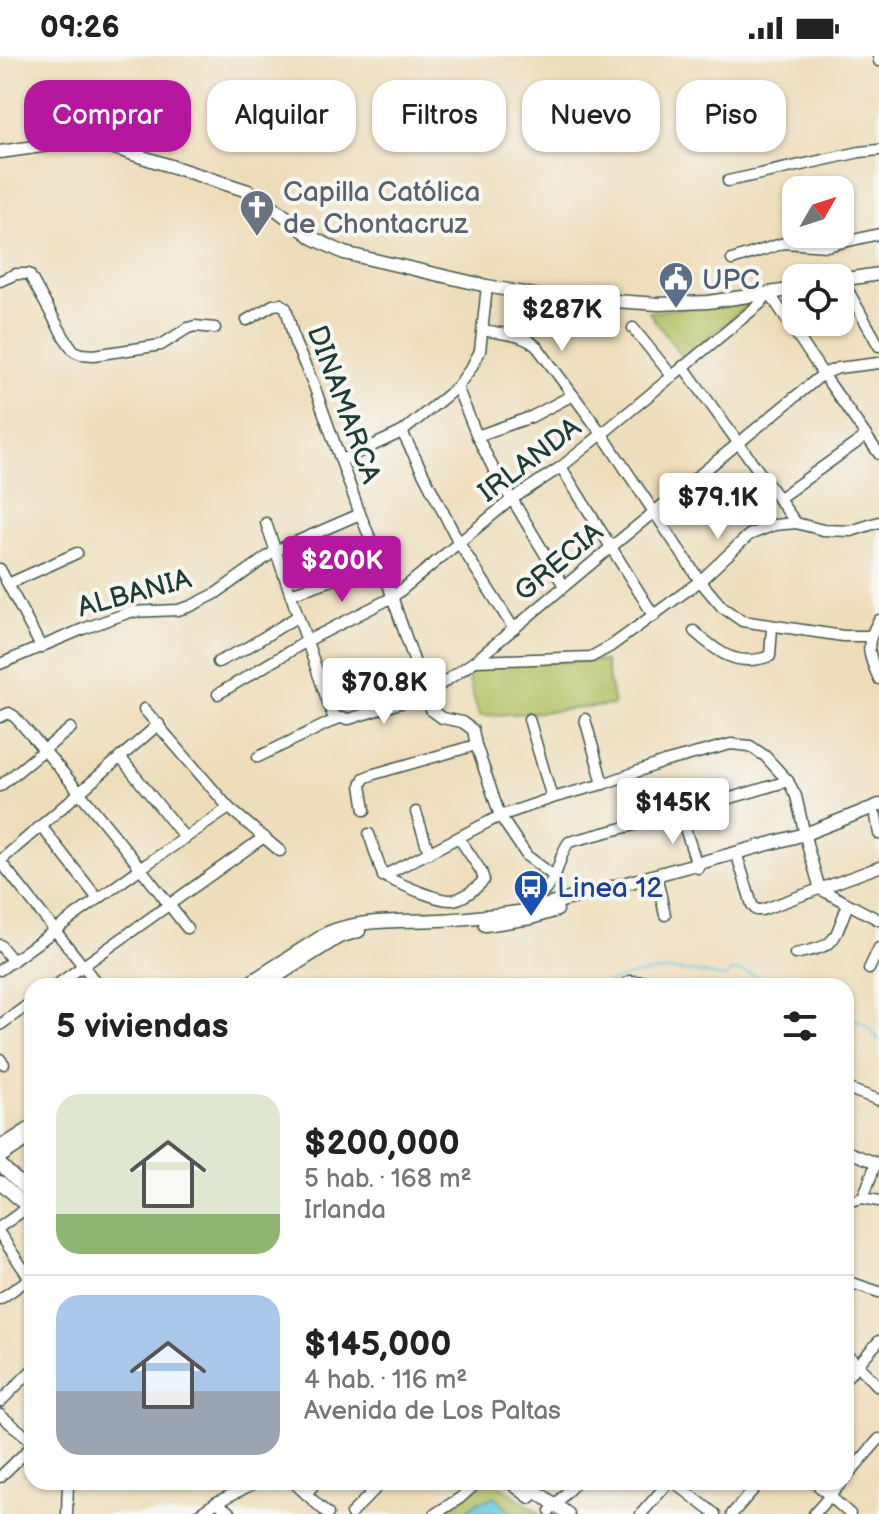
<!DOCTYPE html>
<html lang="es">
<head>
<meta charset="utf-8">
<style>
	body { margin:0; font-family:"Balsamiq Sans",sans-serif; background:#f6f6f6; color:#222; height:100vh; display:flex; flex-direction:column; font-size:30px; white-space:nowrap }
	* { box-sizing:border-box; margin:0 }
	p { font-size:26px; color:#767676 }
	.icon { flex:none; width:44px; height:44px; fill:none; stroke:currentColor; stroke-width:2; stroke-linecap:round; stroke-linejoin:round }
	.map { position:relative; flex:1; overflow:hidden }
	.panel { position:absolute; left:24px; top:922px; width:830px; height:512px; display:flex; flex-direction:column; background:#fff; border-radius:24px; box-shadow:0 2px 6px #0004 }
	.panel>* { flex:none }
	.top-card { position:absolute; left:24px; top:24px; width:832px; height:72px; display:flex; gap:16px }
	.needle { width:52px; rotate:51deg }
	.tools { position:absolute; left:782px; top:120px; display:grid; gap:16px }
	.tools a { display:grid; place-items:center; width:72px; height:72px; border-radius:16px; background:#fff; box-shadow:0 2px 6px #0004; font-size:40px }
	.price { position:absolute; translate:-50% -68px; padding:0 18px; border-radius:8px; background:#fff; color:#222; font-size:26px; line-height:52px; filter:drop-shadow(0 2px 4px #0008) }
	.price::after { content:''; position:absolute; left:50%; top:48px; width:24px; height:18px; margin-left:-12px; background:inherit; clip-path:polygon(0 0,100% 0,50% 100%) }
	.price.current { background:#b5179e; color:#fff }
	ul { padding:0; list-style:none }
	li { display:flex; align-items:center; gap:24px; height:200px; padding:0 32px }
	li+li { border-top:2px solid #e0e0e0 }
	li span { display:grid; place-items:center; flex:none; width:224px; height:160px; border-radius:24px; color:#555 }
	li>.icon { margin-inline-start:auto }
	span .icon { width:96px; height:96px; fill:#fffc; stroke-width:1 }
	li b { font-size:34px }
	h2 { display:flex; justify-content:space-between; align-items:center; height:96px; padding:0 32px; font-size:34px }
	.chip { padding:0 28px; border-radius:24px; background:#fff; box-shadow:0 2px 6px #0004; font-size:28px; line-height:72px }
	.chip.current { background:#b5179e; color:#fff }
	.status { display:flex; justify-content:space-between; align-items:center; height:56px; padding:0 40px; background:#fff; direction:ltr }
	.status svg { height:22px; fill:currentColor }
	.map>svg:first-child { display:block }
	.green { fill:#b2bf61; stroke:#687e4a; stroke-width:2 }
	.water { fill:#5ec7db; stroke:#3e8288; stroke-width:2 }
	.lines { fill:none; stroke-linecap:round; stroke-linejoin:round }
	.stream { stroke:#5ec7db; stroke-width:2 }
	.minor-casing { stroke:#3e5548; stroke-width:13 }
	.major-casing { stroke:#3e5548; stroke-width:15 }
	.minor { stroke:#fff; stroke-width:10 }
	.major { stroke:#fff; stroke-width:12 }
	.labels { text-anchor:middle; stroke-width:8; stroke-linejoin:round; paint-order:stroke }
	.worship-label { font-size:28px; fill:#5b616d; stroke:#f6f6f2; text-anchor:start }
	.service-label { font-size:28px; fill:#4e5e75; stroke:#f6f6f2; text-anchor:start }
	.street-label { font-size:28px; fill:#1f3d34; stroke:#f6f6f2 }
	.transit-label { font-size:28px; fill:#164399; stroke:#f6f6f2; text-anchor:start }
</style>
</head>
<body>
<div class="status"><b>09:26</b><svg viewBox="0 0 49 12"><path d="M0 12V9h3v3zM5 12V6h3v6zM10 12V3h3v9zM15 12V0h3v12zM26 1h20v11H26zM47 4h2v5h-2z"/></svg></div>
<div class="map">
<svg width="879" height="1458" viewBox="0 0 879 1458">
	<rect width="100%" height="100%" fill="#f6f6f2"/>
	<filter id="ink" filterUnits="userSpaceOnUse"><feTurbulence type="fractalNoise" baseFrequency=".0125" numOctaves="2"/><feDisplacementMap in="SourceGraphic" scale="16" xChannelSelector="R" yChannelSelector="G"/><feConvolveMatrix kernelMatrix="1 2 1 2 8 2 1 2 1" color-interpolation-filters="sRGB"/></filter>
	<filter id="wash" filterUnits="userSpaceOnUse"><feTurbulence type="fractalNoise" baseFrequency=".006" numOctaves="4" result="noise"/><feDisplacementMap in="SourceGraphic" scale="32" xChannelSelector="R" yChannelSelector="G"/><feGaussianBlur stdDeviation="1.8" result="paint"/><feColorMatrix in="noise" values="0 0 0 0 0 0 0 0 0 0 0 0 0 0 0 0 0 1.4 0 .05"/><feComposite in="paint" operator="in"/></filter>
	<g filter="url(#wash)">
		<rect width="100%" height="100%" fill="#eeddba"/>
		<g class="green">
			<path d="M753,245L683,302L649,256Z"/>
			<path d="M605,605L614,649L542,656L479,660L467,617L477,608Z"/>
			<path d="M485,1426H495L540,1458H440Z"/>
		</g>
		<path class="water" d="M494,1441L513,1458H462L478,1446Z"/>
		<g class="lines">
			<g class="stream">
				<path d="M598,930C638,914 679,909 721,921H727L731,915C744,915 767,922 778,930"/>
				<path d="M846,960C862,965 868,971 879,984"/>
			</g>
		</g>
	</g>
	<g filter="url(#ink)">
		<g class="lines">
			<defs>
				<g id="minor">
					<path d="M878,0L879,5"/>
					<path d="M728,125L860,96L879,94"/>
					<path d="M732,204L784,187L827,190L879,178"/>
					<path d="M842,224L879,290"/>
					<path d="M0,225L16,218H29L64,281L74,295L81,298L94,299L161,289L188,272L195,270L215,272"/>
					<path d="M770,238L823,318L879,398"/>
					<path d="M247,264L273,249L281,248L286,252L295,287L313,327L360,458L381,508L431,654L442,662L462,666L473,674L476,689L500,760L527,800L555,821"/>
					<path d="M633,272L672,320"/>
					<path d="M483,274C502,278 525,278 538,292L602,378L700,525L722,551L742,565L843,580H870"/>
					<path d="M683,310L796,467"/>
					<path d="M457,331L477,380L502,430L512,443L564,530"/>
					<path d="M402,376L459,487L514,573"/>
					<path d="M477,380L531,361L573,339"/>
					<path d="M342,404L402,376L457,331L471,312L480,295L487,230"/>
					<path d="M561,411L654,560"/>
					<path d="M778,443L866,380"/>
					<path d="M266,467L332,658L339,662"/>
					<path d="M0,513L41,591"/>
					<path d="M8,528L77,497"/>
					<path d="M290,538L381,508"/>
					<path d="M879,564C864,589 868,597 879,623"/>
					<path d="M694,575C717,596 737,612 770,600L772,571"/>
					<path d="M475,605L591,601L611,590L700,525L749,479L774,469L796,467L823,474L851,475L879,466"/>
					<path d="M218,606L248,591L298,560"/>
					<path d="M0,608L83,573L130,556L178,554L191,550L215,538L275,495L360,458"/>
					<path d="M218,638L307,585L393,541L512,443L561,411L602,378L761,247L766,239"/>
					<path d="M144,653L229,752L280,795"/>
					<path d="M0,661L9,657L14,660C75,728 131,799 187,872"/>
					<path d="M529,663L552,742"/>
					<path d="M585,663L603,728"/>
					<path d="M120,701L185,782"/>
					<path d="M258,701L339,662L349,663L425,639L475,605L610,492L823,318L838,312L879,307"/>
					<path d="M0,730L71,672"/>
					<path d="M365,754L361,729L364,722L374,718L476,689"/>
					<path d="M416,756L429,797"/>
					<path d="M680,757L698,812"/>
					<path d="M876,760L879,778"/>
					<path d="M41,770L98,843"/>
					<path d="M369,778L383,820"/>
					<path d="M736,796L752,849L756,854H762L879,811"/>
					<path d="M0,805L159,668"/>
					<path d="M0,805L99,930"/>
					<path d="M656,818L665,859"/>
					<path d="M383,820L500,760L552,742L603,728L664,706L731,688L750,690L765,700L788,725L796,740L808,792L820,833L879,864"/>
					<path d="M383,820C399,827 436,845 451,844C462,844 477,832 484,824L481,815L459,782"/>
					<path d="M526,854C535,845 546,836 553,823C560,811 560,797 569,786L680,757L788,725"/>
					<path d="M0,889L13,905"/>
					<path d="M795,898C838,889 832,888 848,848"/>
					<path d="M869,913L879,892"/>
					<path d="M0,914L141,812L229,752"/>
					<path d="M55,930L264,781"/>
					<path d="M622,930L630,925L723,930"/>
					<path d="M0,969L32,946"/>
					<path d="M0,1003L4,1008"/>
					<path d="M846,1032L879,1044"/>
					<path d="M846,1095L879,1108"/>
					<path d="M863,1142L876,1107"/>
					<path d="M846,1146L863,1142L879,1145"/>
					<path d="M0,1171L31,1149"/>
					<path d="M0,1178L32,1226"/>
					<path d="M846,1227L855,1228L879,1236"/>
					<path d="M0,1243L29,1223"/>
					<path d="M846,1297L879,1331"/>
					<path d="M846,1322L879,1285"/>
					<path d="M0,1346L32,1314"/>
					<path d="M0,1359L32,1385"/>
					<path d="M0,1421L32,1390"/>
					<path d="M846,1421L879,1383"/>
					<path d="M293,1426L328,1458"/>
					<path d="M674,1426L715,1458"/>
					<path d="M814,1426L850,1458"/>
					<path d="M306,1438L316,1426"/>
					<path d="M217,1446L231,1458"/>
					<path d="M550,1455L576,1426"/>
					<path d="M67,1458L68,1426"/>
					<path d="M199,1458L217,1446L257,1426"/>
					<path d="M351,1458L382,1426"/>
					<path d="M435,1458L460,1442L478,1426"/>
					<path d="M641,1458L669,1426"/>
					<path d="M732,1458L760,1426"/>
					<path d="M814,1458L842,1426"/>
				</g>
				<g id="major">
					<path d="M0,96L77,85L99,87L248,135L268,147L313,182L344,197L487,230L540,240L659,248L708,246L796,233"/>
					<path d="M840,224L879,218"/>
					<path d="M485,869L531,862L557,854"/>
					<path d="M244,930L327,877C363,862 401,866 438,864C468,863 496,859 525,855L805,778L879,749"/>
					<path d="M262,930L339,881L359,875"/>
					<path d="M0,1089L12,1084L32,1071"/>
					<path d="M0,1101L32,1080"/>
					<path d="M0,1108L32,1139"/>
					<path d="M0,1126L32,1155"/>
					<path d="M510,1426L530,1441"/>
					<path d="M523,1426L568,1458"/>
				</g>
			</defs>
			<use href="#minor" class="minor-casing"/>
			<use href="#major" class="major-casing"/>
			<use href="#minor" class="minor"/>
			<use href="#major" class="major"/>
		</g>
	</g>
	<defs>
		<symbol id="church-pin" viewBox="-11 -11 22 30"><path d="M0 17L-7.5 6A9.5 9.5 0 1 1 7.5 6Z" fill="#6b7280" stroke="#f6f6f2"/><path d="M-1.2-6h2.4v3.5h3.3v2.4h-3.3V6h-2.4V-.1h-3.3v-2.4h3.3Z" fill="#fff"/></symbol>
		<symbol id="civic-pin" viewBox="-11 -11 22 30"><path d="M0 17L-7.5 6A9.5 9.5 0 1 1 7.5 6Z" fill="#5c6f8a" stroke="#f6f6f2"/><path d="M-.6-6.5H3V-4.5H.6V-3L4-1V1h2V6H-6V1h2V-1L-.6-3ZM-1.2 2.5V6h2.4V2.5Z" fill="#fff"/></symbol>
		<symbol id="bus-pin" viewBox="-11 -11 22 30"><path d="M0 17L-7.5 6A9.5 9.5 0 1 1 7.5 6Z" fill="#1a4fb4" stroke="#f6f6f2"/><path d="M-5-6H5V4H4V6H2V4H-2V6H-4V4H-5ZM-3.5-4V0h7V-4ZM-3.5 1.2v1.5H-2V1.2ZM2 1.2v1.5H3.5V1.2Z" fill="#fff"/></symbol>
	</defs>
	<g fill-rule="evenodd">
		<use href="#church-pin" x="237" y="131" width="40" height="54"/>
		<use href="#civic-pin" x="656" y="203" width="40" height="54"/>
		<use href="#bus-pin" x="511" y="811" width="40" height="54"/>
	</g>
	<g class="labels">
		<g class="worship-label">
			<text x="283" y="145">Capilla Católica<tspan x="283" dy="32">de Chontacruz</tspan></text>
		</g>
		<g class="service-label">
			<text x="702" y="233">UPC</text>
		</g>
		<g class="street-label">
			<text transform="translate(345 348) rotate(70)" y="10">DINAMARCA</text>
			<text transform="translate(529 403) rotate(-37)" y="10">IRLANDA</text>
			<text transform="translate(558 505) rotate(-40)" y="10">GRECIA</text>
			<text transform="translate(134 536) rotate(-15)" y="10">ALBANIA</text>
		</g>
		<g class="transit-label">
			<text x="557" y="841">Linea 12</text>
		</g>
	</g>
</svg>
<div class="tools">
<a><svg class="needle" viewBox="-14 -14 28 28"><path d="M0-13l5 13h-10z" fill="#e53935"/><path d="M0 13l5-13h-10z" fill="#767676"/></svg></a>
<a><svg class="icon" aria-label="locate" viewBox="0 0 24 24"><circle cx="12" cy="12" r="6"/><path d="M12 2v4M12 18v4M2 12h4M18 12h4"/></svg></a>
</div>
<b class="price" style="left:562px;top:297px">$287K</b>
<b class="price" style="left:718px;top:485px">$79.1K</b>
<b class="price current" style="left:342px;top:548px">$200K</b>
<b class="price" style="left:384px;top:670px">$70.8K</b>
<b class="price" style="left:673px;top:790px">$145K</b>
<div class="top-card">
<a class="chip current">Comprar</a>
<a class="chip">Alquilar</a>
<a class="chip">Filtros</a>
<a class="chip">Nuevo</a>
<a class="chip">Piso</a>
</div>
<section class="panel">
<h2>5 viviendas<svg class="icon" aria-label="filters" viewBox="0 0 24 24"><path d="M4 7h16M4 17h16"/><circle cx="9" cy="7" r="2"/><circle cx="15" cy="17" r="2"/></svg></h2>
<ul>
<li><span style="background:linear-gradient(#dfe7d0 75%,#8fb573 0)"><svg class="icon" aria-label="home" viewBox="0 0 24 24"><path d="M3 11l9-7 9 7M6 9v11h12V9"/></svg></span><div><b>$200,000</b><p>5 hab. · 168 m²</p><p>Irlanda</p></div></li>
<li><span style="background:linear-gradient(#a9c7e8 60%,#9aa5b1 0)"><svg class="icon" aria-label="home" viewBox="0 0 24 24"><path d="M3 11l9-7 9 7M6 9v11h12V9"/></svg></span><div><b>$145,000</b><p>4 hab. · 116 m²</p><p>Avenida de Los Paltas</p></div></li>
</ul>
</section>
</div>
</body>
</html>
